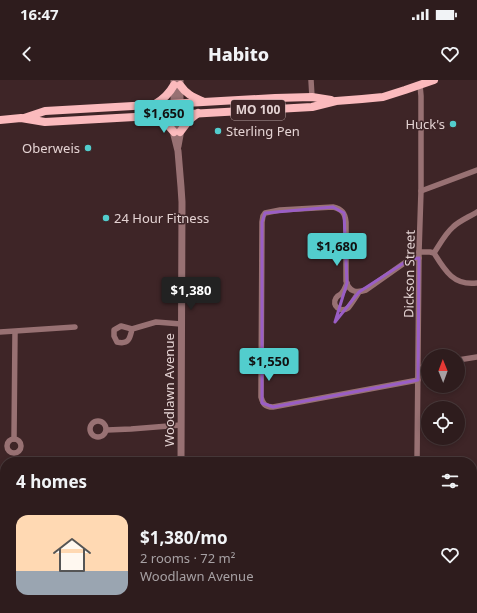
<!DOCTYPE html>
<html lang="en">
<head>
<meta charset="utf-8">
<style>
	body { margin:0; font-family:"Noto Sans",sans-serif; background:#3a292a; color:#f1f3f6; height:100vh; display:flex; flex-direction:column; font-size:15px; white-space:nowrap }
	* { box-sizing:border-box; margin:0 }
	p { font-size:13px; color:#a7a1a4 }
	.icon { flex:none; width:22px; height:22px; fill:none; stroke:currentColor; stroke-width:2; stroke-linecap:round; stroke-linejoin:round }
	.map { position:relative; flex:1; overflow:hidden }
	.sheet { position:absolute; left:0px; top:377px; width:477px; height:156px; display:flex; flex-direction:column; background:#2e1c1d; border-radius:16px 16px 0 0; box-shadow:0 2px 6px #0003,0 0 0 1px #493a3b }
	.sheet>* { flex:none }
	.needle { width:26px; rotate:359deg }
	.controls { position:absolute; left:421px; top:269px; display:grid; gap:8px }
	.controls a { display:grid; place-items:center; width:44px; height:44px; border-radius:50%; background:#2e1c1d; box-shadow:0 2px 6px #0003,0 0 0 1px #493a3b; font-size:20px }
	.price { position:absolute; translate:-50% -34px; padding:0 9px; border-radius:4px; background:#52cdcd; color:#111; font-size:13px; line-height:26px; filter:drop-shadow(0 1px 2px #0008) }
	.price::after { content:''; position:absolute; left:50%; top:24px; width:12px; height:9px; margin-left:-6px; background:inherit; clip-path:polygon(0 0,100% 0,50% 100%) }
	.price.on { background:#222; color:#fff }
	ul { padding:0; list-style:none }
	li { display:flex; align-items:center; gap:12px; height:100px; padding:0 16px }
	li span { display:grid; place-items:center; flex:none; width:112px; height:80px; border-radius:12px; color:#555 }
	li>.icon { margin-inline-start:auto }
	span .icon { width:48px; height:48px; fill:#fffc; stroke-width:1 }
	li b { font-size:17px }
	h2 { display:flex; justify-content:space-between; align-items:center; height:48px; padding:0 16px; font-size:17px }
	.status { display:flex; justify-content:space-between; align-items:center; height:28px; padding:0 20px; background:#2e1c1d; direction:ltr }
	.status svg { height:11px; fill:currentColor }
	header { display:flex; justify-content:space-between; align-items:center; height:52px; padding:0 16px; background:#2e1c1d; font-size:18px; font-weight:800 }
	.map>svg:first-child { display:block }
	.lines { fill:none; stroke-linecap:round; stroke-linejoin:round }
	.minor { stroke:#987173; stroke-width:5.5 }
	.tertiary { stroke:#987173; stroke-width:7 }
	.primary { stroke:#fbbabd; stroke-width:8 }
	.marked { fill:none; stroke:#9a5ec5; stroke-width:3; stroke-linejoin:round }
	.poi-dot { fill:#52cdcd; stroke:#3e2527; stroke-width:1.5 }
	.labels { text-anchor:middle; stroke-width:3; stroke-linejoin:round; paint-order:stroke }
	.shield { fill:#3e2527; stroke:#b29f9f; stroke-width:1 }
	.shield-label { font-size:12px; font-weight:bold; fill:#e4d3d3 }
	.poi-label { font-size:13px; fill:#e4d3d3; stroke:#3e2527; text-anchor:end }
	.street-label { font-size:13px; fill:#e4d3d3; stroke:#3e2527 }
</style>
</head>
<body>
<div class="status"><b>16:47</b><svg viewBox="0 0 49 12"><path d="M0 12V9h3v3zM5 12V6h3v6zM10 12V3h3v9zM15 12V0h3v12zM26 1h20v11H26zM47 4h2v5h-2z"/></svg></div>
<header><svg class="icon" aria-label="back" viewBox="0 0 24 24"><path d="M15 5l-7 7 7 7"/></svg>Habito<svg class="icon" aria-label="heart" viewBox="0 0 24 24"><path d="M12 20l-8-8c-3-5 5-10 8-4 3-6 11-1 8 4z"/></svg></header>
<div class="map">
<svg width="477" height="533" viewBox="0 0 477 533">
	<rect width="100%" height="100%" fill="#3e2527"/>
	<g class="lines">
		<g class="minor">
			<path d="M311,0L312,17"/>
			<path d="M421,111L477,90"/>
			<path d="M419,172H430L434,173C445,191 454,206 477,203"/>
			<path d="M434,173C440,164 445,154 453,147C459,141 469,137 477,132"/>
			<path d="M347,203C345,207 345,210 341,214C339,215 337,216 336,218C331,226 341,233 348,228C350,226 357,215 359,212"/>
			<path d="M132,249C130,258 129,265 117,262L114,256V250L121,246L132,249L156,242L181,244"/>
			<path d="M0,252L75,247"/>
			<path d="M458,280L477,277"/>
			<path d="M419,288L428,286"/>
			<path d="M418,300L273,327C265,327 263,324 261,317L262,142L263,136L265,133L280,130L333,127C342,129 345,133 346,142V201C349,212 356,213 366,210L410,179L419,178"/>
			<circle cx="98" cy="349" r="8"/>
			<path d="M107,350L131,349L181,345"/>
			<path d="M14,359L15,252"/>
			<circle cx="14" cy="366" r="7"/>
			<path d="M417,382L419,172L421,111V16L420,5"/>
			<path d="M472,391H477"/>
			<path d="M0,422H5"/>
			<path d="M4,435L5,470"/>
			<path d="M0,507H5"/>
			<path d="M417,528L418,533"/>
			<path d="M15,533L16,528"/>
			<path d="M96,533V528"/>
		</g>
		<g class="tertiary">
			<path d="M174,0V55L178,71L181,107L182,122L181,382"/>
			<path d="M178,66L180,55V0"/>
			<path d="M179,528V533"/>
		</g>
		<g class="primary">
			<path d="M180,5C186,14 193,17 202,21"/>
			<path d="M155,24C164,19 169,14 174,5"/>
			<path d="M154,36L166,43L174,52"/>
			<path d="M24,38L45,31L275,18L312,17L331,20"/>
			<path d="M0,40L21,38L45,42L312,27L336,21L362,19L383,17L405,10L434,0"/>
			<path d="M180,52L189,40L198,33"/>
		</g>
	</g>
	<path class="marked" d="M333,127L344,133L347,203L335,242L359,212L410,179L419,178L418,300L273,327L262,323V142L265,133Z"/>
	<g class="poi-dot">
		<circle cx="453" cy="44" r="4"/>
		<circle cx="218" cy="51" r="4"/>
		<circle cx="88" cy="68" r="4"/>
		<circle cx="106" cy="138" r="4"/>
	</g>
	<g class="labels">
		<rect class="shield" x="231" y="20" width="54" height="20" rx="3"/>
		<g class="shield-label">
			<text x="258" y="34">MO 100</text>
		</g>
		<g class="poi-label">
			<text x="445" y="49">Huck's</text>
			<text x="226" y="56" text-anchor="start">Sterling Pen</text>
			<text x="80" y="73">Oberweis</text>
			<text x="114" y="143" text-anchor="start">24 Hour Fitness</text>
		</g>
		<g class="street-label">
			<text transform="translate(409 194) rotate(-89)" y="5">Dickson Street</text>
			<text transform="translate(169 310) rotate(-90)" y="5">Woodlawn Avenue</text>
		</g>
	</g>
</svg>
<div class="controls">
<a><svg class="needle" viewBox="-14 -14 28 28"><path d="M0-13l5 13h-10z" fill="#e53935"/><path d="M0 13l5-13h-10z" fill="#a7a1a4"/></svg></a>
<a><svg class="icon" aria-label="locate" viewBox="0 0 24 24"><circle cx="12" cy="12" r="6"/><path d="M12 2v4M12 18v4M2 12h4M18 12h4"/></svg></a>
</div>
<b class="price" style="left:164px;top:54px">$1,650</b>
<b class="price" style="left:337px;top:187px">$1,680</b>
<b class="price on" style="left:191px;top:231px">$1,380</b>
<b class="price" style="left:269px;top:302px">$1,550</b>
<section class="sheet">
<h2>4 homes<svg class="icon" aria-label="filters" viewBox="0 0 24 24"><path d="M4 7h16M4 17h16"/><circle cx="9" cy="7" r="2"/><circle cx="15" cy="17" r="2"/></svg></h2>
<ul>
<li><span style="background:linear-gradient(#ffd9b3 70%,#9aa5b1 0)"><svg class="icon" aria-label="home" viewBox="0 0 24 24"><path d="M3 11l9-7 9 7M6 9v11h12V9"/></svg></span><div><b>$1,380/mo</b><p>2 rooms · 72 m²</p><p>Woodlawn Avenue</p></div><svg class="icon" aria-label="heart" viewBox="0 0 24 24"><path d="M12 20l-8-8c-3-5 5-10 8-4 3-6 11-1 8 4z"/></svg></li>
</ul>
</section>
</div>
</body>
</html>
